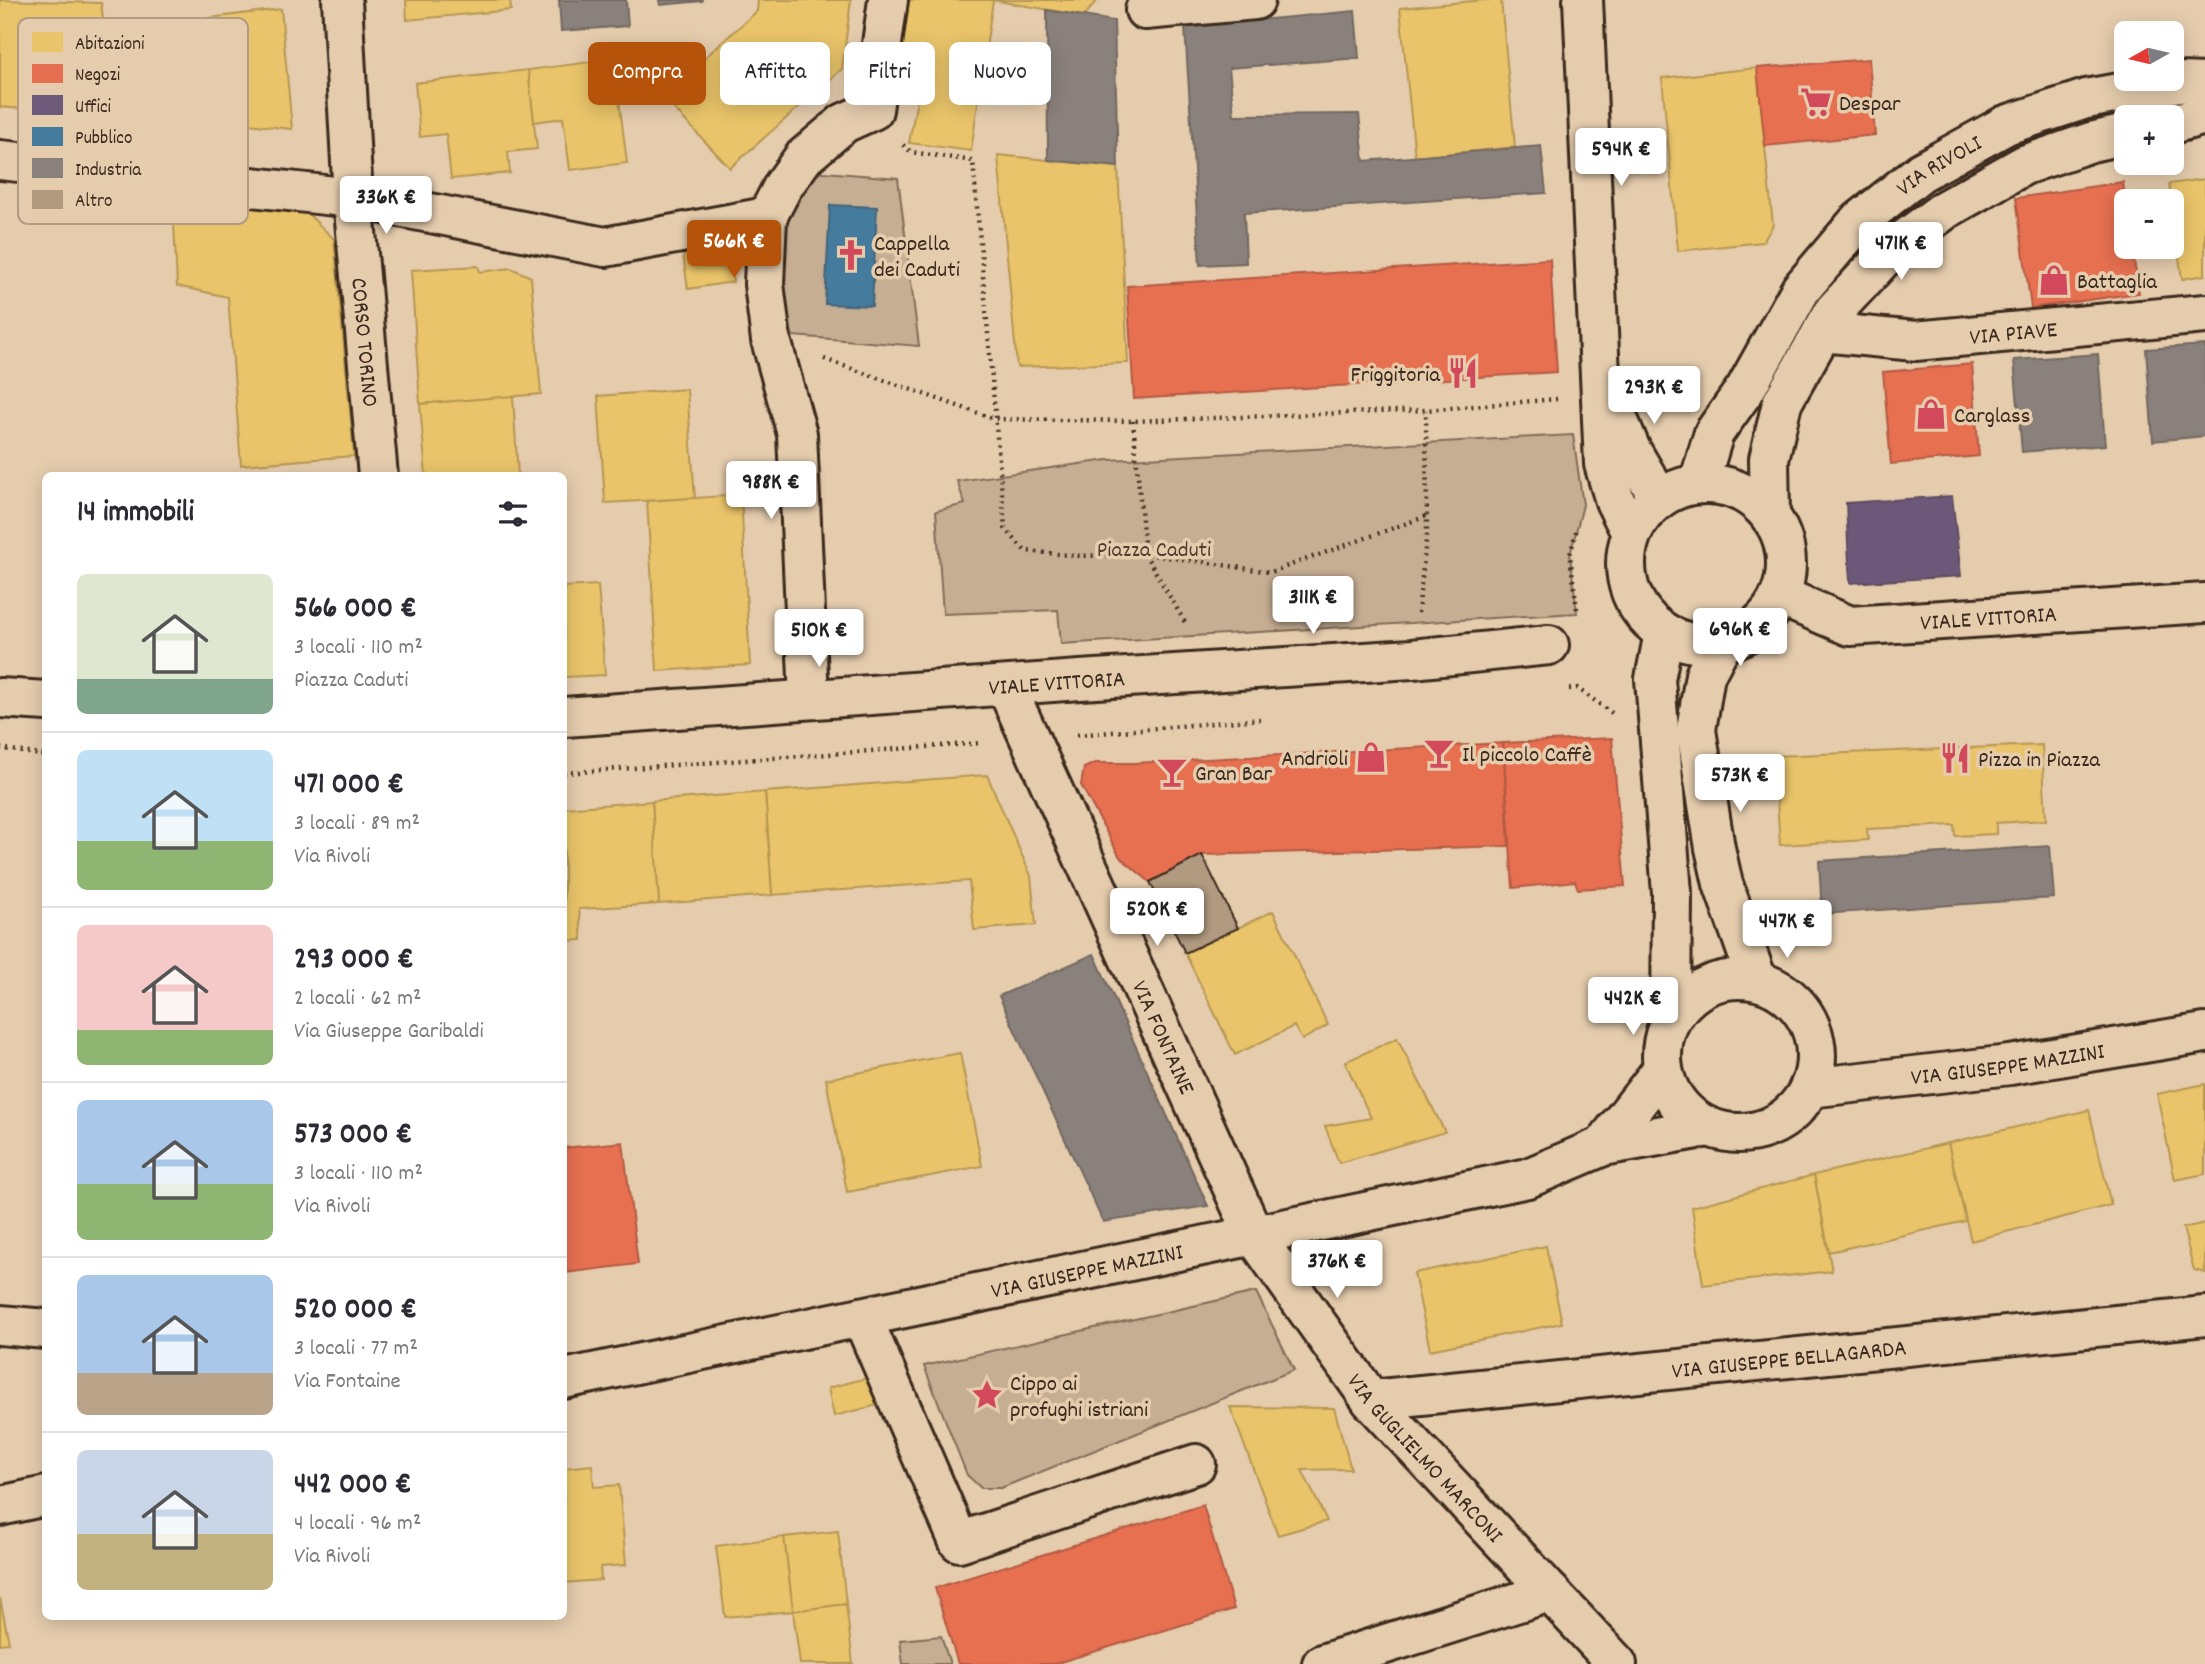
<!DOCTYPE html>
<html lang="it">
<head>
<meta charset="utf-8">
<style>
	body { margin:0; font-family:Dekko,sans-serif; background:#f7f7f7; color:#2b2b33; height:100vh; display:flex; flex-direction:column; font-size:26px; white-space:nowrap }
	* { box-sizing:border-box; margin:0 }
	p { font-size:23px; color:#7c7c81 }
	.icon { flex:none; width:38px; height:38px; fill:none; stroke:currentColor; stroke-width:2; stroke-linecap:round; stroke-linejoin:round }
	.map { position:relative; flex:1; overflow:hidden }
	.sheet { position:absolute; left:42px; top:472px; width:525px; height:1148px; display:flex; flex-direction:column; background:#fff; border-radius:10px; box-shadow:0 4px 18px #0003 }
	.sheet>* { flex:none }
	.hud { position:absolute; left:588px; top:42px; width:665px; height:63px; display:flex; gap:14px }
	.needle { width:46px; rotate:262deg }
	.tools { position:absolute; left:2114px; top:21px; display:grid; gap:14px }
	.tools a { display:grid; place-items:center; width:70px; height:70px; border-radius:10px; background:#fff; box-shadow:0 4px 18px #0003; font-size:35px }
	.price { position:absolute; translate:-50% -60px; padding:0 16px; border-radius:7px; background:#fff; color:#222; font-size:23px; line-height:46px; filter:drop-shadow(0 2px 4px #0008) }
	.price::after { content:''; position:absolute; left:50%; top:42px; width:21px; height:16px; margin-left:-10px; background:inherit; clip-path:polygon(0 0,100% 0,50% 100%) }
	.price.selected { background:#b45309; color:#fff }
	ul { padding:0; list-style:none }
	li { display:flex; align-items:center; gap:21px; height:175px; padding:0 35px }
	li+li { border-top:2px solid #e1e1e2 }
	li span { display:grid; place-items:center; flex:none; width:196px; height:140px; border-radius:10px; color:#555 }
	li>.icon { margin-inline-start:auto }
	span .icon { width:84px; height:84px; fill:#fffc; stroke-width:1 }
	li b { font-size:30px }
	h2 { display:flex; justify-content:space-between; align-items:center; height:84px; padding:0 35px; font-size:30px }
	.pill { padding:0 24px; border-radius:10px; background:#fff; box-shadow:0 4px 18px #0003; font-size:24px; line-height:63px }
	.pill.selected { background:#b45309; color:#fff }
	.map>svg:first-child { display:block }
	.green { fill:#c6ae93; stroke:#806c58; stroke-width:2 }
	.homes { fill:#e9c46a; stroke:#b59653; stroke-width:2 }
	.shops { fill:#e76f51; stroke:#b35a42; stroke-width:2 }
	.offices { fill:#6d597a; stroke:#5e4b5e; stroke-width:2 }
	.public { fill:#457b9d; stroke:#426377; stroke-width:2 }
	.industry { fill:#8a817c; stroke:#726760; stroke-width:2 }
	.building { fill:#b19a80; stroke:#3b2a1e; stroke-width:2 }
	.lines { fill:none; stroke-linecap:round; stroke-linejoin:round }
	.minor-casing { stroke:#3b2a1e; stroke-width:44 }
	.path { stroke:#3b2a1e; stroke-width:4.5; stroke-dasharray:2 5; stroke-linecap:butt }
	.minor { stroke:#e5ccad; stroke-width:38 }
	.labels { text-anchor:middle; stroke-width:7; stroke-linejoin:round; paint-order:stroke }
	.poi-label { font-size:23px; fill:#3b2a1e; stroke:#e5ccad; text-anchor:start }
	.street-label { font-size:23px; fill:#3b2a1e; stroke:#e5ccad }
	.park-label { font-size:23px; fill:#503e30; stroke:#e5ccad }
	.key { fill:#e5ccad; stroke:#b29b82; stroke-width:2 }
	.key-label { font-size:19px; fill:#3b2a1e }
</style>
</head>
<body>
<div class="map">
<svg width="2205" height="1664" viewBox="0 0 2205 1664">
	<rect width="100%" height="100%" fill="#e5ccad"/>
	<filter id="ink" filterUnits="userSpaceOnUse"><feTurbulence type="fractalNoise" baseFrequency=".0143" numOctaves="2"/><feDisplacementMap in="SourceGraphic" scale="14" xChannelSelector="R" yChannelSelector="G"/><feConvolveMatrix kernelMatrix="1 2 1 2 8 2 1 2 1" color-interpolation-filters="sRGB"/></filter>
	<g filter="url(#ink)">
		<g class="green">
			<path d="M811,171L898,178L919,346L793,336L783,309L781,287L785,228L791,203Z"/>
			<path d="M1573,435L1583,505L1570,555L1577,613L1061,644L1058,610L943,614L936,511L965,504L957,481L1108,460Z"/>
			<path d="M1256,1292L1294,1370L1001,1488H981L967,1475L924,1366Z"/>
			<path d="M941,1636L950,1664H903L900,1640Z"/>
		</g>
		<g class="homes">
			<path d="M0,0L101,3L116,117L0,107Z"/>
			<path d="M406,0H510L511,10L407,20Z"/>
			<path d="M758,0H851L842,69L730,168L662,96L757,11Z"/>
			<path d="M909,0H993L971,151L909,143L923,67L900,61Z"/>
			<path d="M992,0H1098L1084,16Z"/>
			<path d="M1484,0H1501L1515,147L1415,157L1400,8Z"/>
			<path d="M281,9L292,129L194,118L185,21Z"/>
			<path d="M614,59L627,163L570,170L563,118L534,122L528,70Z"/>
			<path d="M1757,68L1773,225L1763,242L1678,251L1662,78Z"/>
			<path d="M528,70L537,149L508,152L510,173L451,179L446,134L420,137L415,83Z"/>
			<path d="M998,155L1118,167L1128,363L1017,367Z"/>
			<path d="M2205,179V275L2182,279L2169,184Z"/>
			<path d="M173,203L305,211L334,239L354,456L241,465L228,297L177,286Z"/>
			<path d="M728,248L733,282L688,289L683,255Z"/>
			<path d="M478,266L480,272L511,268L531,277L541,394L420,404L411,270Z"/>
			<path d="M687,389L695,498L605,503L598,396Z"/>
			<path d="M513,396L518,476H426L420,404Z"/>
			<path d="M741,495L750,665L657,671L647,501Z"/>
			<path d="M598,585L605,675L564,677V587Z"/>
			<path d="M2042,745L2046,820L1996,823V834L1955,836L1954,825L1867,829L1868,840L1780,845L1774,756Z"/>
			<path d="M987,775L1031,876L1036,925L974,930L969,881L772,895L765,792Z"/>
			<path d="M765,792L772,895L659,904L652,801Z"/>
			<path d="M652,801L659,904L579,909L582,940L564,941V808Z"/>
			<path d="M1273,911L1328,1025L1302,1040L1294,1026L1235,1055L1185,953Z"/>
			<path d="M1397,1038L1445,1132L1339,1163L1325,1126L1371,1118L1345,1062Z"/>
			<path d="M960,1053L982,1166L847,1192L826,1079Z"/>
			<path d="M2205,1084V1174L2175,1180L2157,1094Z"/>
			<path d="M2089,1110L2111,1205L1971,1241L1948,1143Z"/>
			<path d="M1948,1143L1966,1221L1829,1252L1814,1175Z"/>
			<path d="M1814,1175L1832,1271L1703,1285L1692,1207Z"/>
			<path d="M2205,1223V1273L2194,1270L2183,1228Z"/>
			<path d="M1546,1246L1562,1323L1430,1350L1414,1273Z"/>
			<path d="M871,1377L878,1405L834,1416L828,1388Z"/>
			<path d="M1230,1407L1334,1408L1351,1469L1302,1470L1327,1521L1278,1535Z"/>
			<path d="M592,1465L594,1487L619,1485L626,1565L600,1567L601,1580L564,1583V1468Z"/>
			<path d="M838,1531L846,1604L793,1611L784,1537Z"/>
			<path d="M784,1537L793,1611L725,1617L716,1546Z"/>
			<path d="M0,1598L9,1643L0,1644Z"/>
			<path d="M846,1604L853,1664H800L793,1611Z"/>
		</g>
		<g class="shops">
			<path d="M1869,59L1875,135L1765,146L1757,68Z"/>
			<path d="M2123,182L2126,205V247H2132L2139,293L2031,308L2016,198Z"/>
			<path d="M1550,259L1557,372L1134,399L1127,286Z"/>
			<path d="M1972,364L1979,456L1891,464L1883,372Z"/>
			<path d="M1612,738L1625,886L1578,889L1575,881L1513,888L1503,743Z"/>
			<path d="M1503,743L1509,846L1202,855L1150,882L1120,857L1081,785L1084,768L1095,763H1134Z"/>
			<path d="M623,1142L638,1264L564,1273V1148Z"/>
			<path d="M1203,1505L1234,1609L1054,1664H958L935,1588Z"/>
		</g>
		<path class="offices" d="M1952,496L1961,576L1850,583L1846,503Z"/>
		<path class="public" d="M830,205L877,207L872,306L825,304Z"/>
		<g class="industry">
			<path d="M559,0H626L628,26L561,31Z"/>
			<path d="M659,0H702V1L660,5Z"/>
			<path d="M1047,10L1114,21L1118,167L1048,160Z"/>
			<path d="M1355,11L1359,58L1229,68L1234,115L1359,114L1364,161L1541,146L1546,193L1244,213L1246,263L1200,265L1185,27Z"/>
			<path d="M2205,345V436L2153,441L2146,349Z"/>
			<path d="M2098,354L2105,445L2022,452L2014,360Z"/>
			<path d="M2050,846L2054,898L1822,914L1819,861Z"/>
			<path d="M1094,954L1208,1206L1103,1222L999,996Z"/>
		</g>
		<path class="building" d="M1202,855L1238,928L1185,953L1150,882Z"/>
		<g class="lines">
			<defs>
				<g id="minor">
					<path id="s1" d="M342,0L353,198L378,476"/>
					<path d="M1583,0L1604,464L1615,501L1631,533"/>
					<path d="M1145,10L1255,0"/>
					<path d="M2172,124L2205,115"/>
					<path d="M0,160L353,198L605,247L767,217"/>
					<path id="s2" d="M1822,332L1915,341L2205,314"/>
					<path d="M1610,400L1631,450L1659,498"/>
					<path id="s3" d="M1699,483L1714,433L1746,388L1801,289L1857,223L1921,172L2006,125L2086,99L2179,82L2205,83"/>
					<circle cx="1706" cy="564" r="80"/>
					<path d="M1770,516L1769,459L1782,403L1834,311L1892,249L1946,209L2024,165L2091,142L2126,134"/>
					<path id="s4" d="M1780,596L1850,626L2205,603"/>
					<path d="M1664,633L1655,679L1672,893L1671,1017"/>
					<path d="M1722,643L1705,675L1696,730L1715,848L1723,884L1757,980"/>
					<path id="s5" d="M1006,686L1254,1235L1371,1400L1617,1664"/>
					<path d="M0,698L46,701"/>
					<path d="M809,699L797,434L771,340L764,284L767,217L783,186L804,157L844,123L873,110L888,0"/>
					<path id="s6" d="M564,717L1080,680L1412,659L1549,645"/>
					<circle cx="1739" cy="1056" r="77"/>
					<path id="s7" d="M1809,1088L2010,1065L2205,1033"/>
					<path d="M1603,1146L1662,1070"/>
					<path d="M862,1317L959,1542L1196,1464"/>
					<path d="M0,1325L46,1329"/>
					<path id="s8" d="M564,1379L1528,1178L1603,1146L1708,1127"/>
					<path id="s9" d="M1371,1400L2205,1316"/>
					<path d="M0,1506L46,1496"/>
					<path d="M1322,1664L1550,1592"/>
				</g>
			</defs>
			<use href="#minor" class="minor-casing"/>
			<g class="path">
				<path d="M903,145L911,152L973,161L1005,528L1025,551L1080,556L1145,554L1271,572L1427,516"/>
				<path d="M824,359L995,419L1133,421L1426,410L1557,399"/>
				<path d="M1133,421L1145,554L1187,626"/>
				<path d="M1577,609L1570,555L1577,528"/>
				<path d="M1418,613L1427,531L1426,410"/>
				<path d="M1569,689L1577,688L1612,713"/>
				<path d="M1077,735L1260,719"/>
				<path d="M0,748L46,756"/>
				<path d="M564,773L982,743"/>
			</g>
			<use href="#minor" class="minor"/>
		</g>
	</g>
	<defs>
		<symbol id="supermarket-bare" viewBox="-9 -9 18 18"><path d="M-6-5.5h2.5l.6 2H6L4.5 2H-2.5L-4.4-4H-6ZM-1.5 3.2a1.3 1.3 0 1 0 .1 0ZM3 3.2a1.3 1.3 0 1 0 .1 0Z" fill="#d1495b" stroke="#e5ccad" stroke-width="2.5" paint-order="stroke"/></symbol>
		<symbol id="church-bare" viewBox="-9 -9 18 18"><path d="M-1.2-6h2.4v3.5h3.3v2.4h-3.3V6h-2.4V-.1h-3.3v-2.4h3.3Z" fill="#d1495b" stroke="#e5ccad" stroke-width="2.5" paint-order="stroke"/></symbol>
		<symbol id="shop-bare" viewBox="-9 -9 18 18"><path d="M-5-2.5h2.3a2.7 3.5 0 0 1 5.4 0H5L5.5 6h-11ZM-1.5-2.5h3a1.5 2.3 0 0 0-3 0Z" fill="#d1495b" stroke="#e5ccad" stroke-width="2.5" paint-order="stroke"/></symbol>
		<symbol id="restaurant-bare" viewBox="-9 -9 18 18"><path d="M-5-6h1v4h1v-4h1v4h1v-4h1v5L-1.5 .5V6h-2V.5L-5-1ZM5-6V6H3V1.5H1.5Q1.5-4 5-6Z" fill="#d1495b" stroke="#e5ccad" stroke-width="2.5" paint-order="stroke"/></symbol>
		<symbol id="bar-bare" viewBox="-9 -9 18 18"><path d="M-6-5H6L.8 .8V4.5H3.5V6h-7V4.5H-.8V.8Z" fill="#d1495b" stroke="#e5ccad" stroke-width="2.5" paint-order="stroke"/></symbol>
		<symbol id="sight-bare" viewBox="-9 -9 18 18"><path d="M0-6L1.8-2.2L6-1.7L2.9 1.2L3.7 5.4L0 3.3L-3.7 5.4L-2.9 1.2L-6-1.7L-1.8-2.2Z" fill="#d1495b" stroke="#e5ccad" stroke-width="2.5" paint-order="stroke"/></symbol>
	</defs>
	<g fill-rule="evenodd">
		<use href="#supermarket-bare" x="1794" y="80" width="44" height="44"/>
		<use href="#church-bare" x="829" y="233" width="44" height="44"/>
		<use href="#shop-bare" x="2032" y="258" width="44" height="44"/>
		<use href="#restaurant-bare" x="1441" y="351" width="44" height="44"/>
		<use href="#shop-bare" x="1909" y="392" width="44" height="44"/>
		<use href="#bar-bare" x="1417" y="731" width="44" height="44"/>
		<use href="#shop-bare" x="1349" y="735" width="44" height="44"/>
		<use href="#restaurant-bare" x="1933" y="736" width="44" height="44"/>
		<use href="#bar-bare" x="1150" y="750" width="44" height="44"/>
		<use href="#sight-bare" x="965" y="1373" width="44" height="44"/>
	</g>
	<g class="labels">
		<g class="poi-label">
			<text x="1839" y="110">Despar</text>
			<text x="874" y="250">Cappella<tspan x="874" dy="26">dei Caduti</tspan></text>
			<text x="2077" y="288">Battaglia</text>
			<text x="1440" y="381" text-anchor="end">Friggitoria</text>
			<text x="1954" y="422">Carglass</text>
			<text x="1462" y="761">Il piccolo Caffè</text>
			<text x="1348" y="765" text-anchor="end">Andrioli</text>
			<text x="1978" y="766">Pizza in Piazza</text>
			<text x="1195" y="780">Gran Bar</text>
			<text x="1010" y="1390">Cippo ai<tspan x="1010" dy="26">profughi istriani</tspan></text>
		</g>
		<g class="street-label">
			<text dy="8" stroke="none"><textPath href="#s3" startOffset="408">VIA RIVOLI</textPath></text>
			<text dy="8" stroke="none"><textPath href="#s2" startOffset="192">VIA PIAVE</textPath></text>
			<text dy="8" stroke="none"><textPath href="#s1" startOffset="343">CORSO TORINO</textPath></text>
			<text dy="8" stroke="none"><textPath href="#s4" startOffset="215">VIALE VITTORIA</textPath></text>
			<text dy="8" stroke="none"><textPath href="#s6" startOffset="494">VIALE VITTORIA</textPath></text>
			<text dy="8" stroke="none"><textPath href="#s5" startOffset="385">VIA FONTAINE</textPath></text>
			<text dy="8" stroke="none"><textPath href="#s7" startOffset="200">VIA GIUSEPPE MAZZINI</textPath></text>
			<text dy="8" stroke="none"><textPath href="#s8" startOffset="534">VIA GIUSEPPE MAZZINI</textPath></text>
			<text dy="8" stroke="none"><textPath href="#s9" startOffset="420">VIA GIUSEPPE BELLAGARDA</textPath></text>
			<text dy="8" stroke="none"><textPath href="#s5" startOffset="884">VIA GUGLIELMO MARCONI</textPath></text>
		</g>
		<g class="park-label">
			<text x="1154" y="556">Piazza Caduti</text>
		</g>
	</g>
	<rect x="18" y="18" width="230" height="206" rx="10" class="key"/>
	<rect x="32" y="32" width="31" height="20" fill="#e9c46a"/>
	<rect x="32" y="64" width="31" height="19" fill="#e76f51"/>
	<rect x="32" y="95" width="31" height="20" fill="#6d597a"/>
	<rect x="32" y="127" width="31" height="19" fill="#457b9d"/>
	<rect x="32" y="158" width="31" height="20" fill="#8a817c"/>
	<rect x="32" y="190" width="31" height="19" fill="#b19a80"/>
	<g class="key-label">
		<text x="75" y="49">Abitazioni</text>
		<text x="75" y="80">Negozi</text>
		<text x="75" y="112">Uffici</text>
		<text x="75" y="143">Pubblico</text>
		<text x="75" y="175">Industria</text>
		<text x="75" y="206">Altro</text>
	</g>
</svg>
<div class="tools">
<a><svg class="needle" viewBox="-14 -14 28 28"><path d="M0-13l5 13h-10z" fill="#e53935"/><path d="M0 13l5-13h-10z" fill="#7c7c81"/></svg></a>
<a>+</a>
<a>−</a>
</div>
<b class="price" style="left:1621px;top:188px">594K €</b>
<b class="price" style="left:386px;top:236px">336K €</b>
<b class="price selected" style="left:734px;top:280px">566K €</b>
<b class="price" style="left:1901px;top:282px">471K €</b>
<b class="price" style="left:1654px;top:426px">293K €</b>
<b class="price" style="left:771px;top:521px">988K €</b>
<b class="price" style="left:1313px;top:636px">311K €</b>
<b class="price" style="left:1740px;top:668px">696K €</b>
<b class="price" style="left:819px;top:669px">510K €</b>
<b class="price" style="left:1740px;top:814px">573K €</b>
<b class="price" style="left:1157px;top:948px">520K €</b>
<b class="price" style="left:1787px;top:960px">447K €</b>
<b class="price" style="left:1633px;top:1037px">442K €</b>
<b class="price" style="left:1337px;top:1300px">376K €</b>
<div class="hud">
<a class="pill selected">Compra</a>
<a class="pill">Affitta</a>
<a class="pill">Filtri</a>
<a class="pill">Nuovo</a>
</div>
<section class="sheet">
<h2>14 immobili<svg class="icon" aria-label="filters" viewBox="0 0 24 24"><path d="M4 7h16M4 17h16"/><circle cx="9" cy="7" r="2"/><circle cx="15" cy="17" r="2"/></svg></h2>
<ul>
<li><span style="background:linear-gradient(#dfe7d0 75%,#7fa58c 0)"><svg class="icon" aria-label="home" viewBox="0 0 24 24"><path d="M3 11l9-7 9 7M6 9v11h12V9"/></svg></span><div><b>566 000 €</b><p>3 locali · 110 m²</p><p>Piazza Caduti</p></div></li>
<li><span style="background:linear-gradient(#bfe0f5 65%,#8fb573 0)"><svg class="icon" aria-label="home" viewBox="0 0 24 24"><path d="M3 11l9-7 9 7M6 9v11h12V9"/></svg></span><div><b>471 000 €</b><p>3 locali · 89 m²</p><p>Via Rivoli</p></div></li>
<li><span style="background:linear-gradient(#f6c9c9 75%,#8fb573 0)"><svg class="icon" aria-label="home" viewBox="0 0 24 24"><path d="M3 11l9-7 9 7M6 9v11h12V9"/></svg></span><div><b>293 000 €</b><p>2 locali · 62 m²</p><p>Via Giuseppe Garibaldi</p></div></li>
<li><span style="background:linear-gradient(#a9c7e8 60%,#8fb573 0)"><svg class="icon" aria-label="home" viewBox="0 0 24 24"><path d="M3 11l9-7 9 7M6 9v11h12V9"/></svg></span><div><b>573 000 €</b><p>3 locali · 110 m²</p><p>Via Rivoli</p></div></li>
<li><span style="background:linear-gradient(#a9c7e8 70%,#b9a48a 0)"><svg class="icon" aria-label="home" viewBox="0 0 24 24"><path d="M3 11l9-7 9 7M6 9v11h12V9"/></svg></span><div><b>520 000 €</b><p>3 locali · 77 m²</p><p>Via Fontaine</p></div></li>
<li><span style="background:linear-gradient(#c9d6e8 60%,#c2b280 0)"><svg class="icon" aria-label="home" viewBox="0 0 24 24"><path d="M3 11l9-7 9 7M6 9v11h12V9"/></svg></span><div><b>442 000 €</b><p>4 locali · 96 m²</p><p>Via Rivoli</p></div></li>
</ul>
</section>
</div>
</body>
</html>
